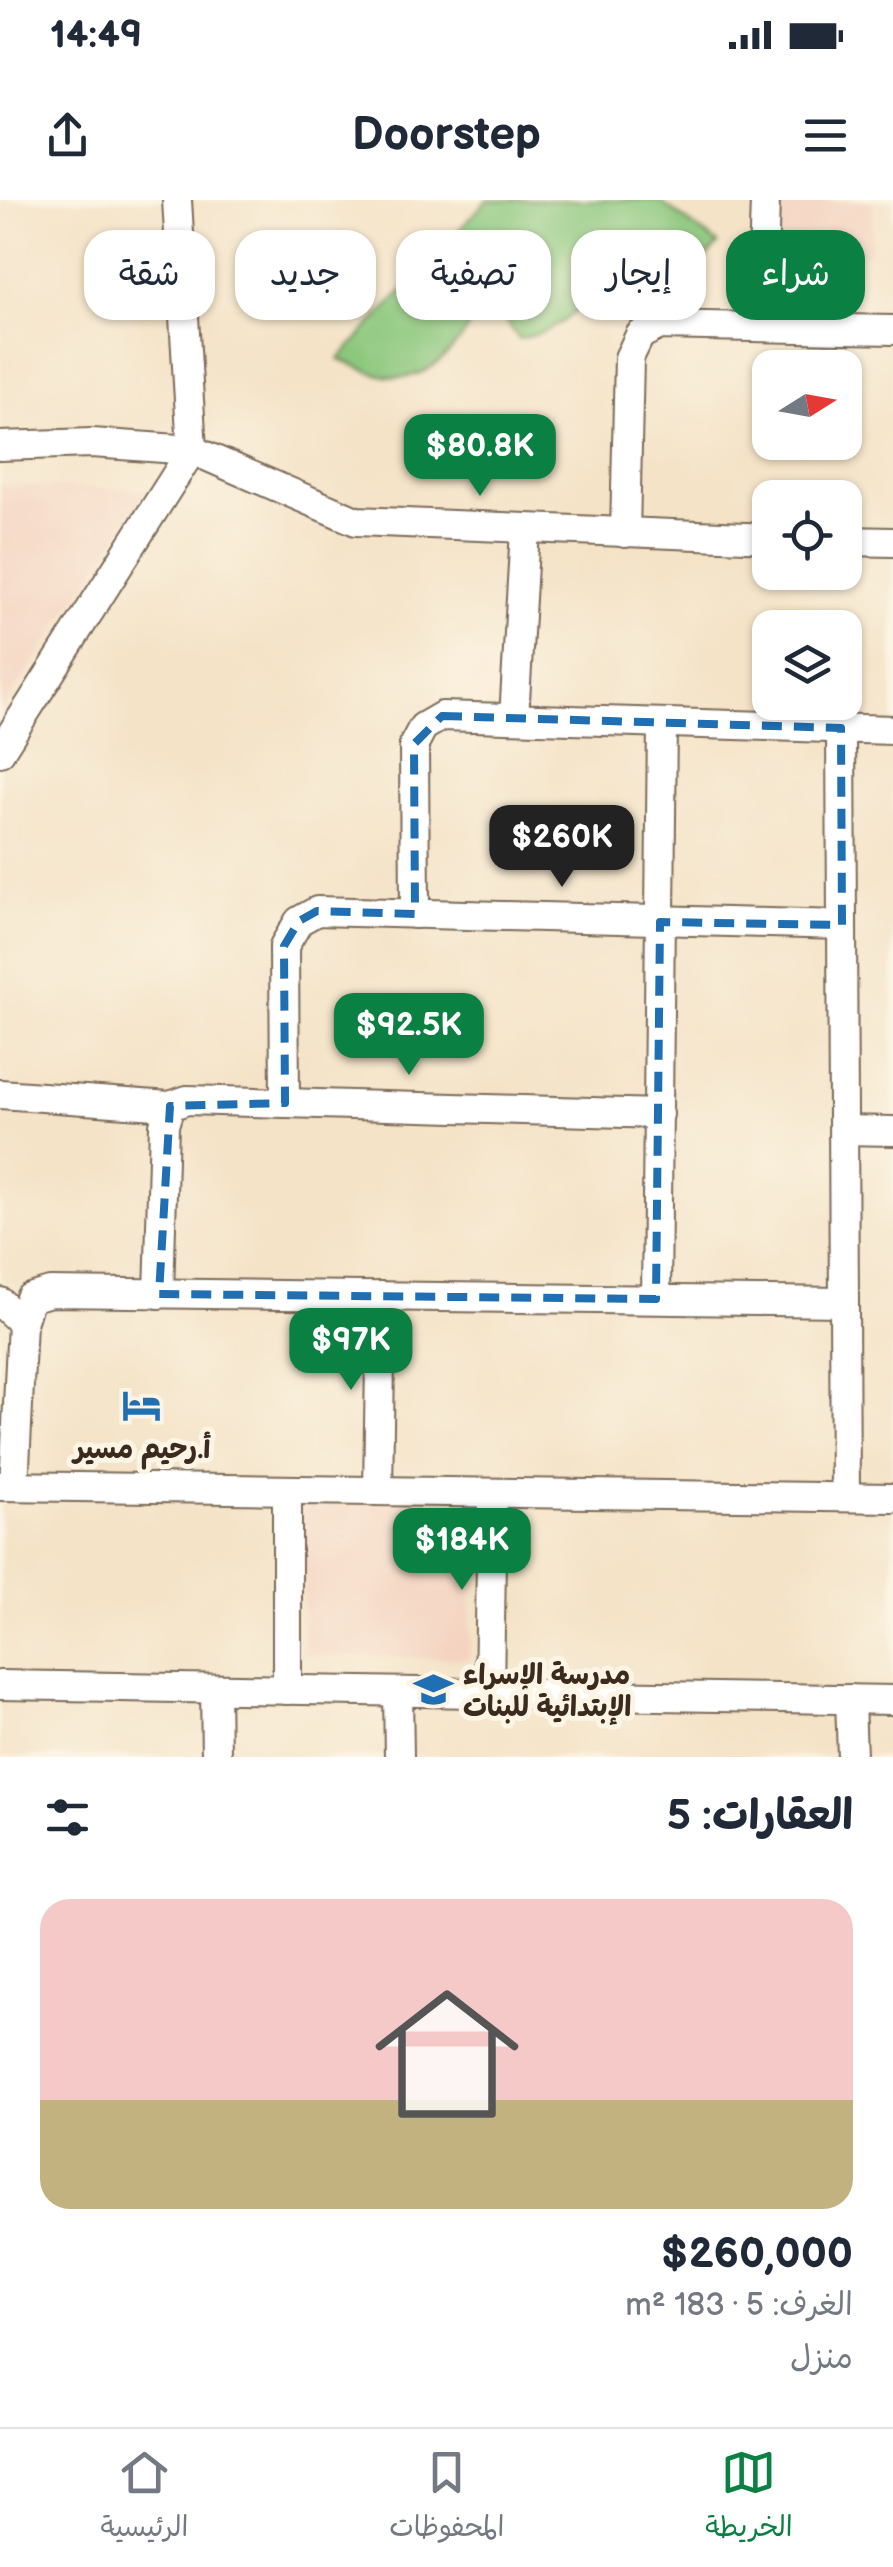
<!DOCTYPE html>
<html lang="ar">
<head>
<meta charset="utf-8">
<style>
	body { margin:0; font-family:"Balsamiq Sans","Playpen Sans Arabic",sans-serif; background:#f6f6f7; color:#1f2937; direction:rtl; height:100vh; display:flex; flex-direction:column; font-size:38px; white-space:nowrap }
	* { box-sizing:border-box; margin:0 }
	p { font-size:32px; color:#747a83 }
	.icon { flex:none; width:55px; height:55px; fill:none; stroke:currentColor; stroke-width:2; stroke-linecap:round; stroke-linejoin:round }
	.map { position:relative; height:1557px; overflow:hidden; direction:ltr }
	.details { display:flex; flex-direction:column; background:#fff; flex:1 }
	.details>* { flex:none }
	.hud { position:absolute; left:30px; top:30px; width:835px; height:90px; direction:rtl; display:flex; gap:20px }
	.needle { width:65px; rotate:79deg }
	.buttons { position:absolute; left:752px; top:150px; display:grid; gap:20px }
	.buttons a { display:grid; place-items:center; width:110px; height:110px; border-radius:20px; background:#fff; box-shadow:0 2px 8px #0004; font-size:50px }
	.price { position:absolute; translate:-50% -85px; padding:0 22px; border-radius:20px; background:#0b8043; color:#fff; font-size:32px; line-height:65px; filter:drop-shadow(0 2px 5px #0008) }
	.price::after { content:''; position:absolute; left:50%; top:60px; width:30px; height:22px; margin-left:-15px; background:inherit; clip-path:polygon(0 0,100% 0,50% 100%) }
	.price.current { background:#222; color:#fff }
	ul { padding:0; list-style:none }
	li { display:grid; align-content:center; gap:20px; height:530px; padding:0 40px }
	li+li { border-top:2px solid #e0e1e3 }
	li span { display:grid; place-items:center; height:310px; border-radius:30px; color:#555 }
	li>.icon { margin-inline-start:auto }
	span .icon { width:180px; height:180px; fill:#fffc; stroke-width:1 }
	li b { font-size:42px }
	h2 { display:flex; justify-content:space-between; align-items:center; height:120px; padding:0 40px; font-size:42px }
	.pill { padding:0 35px; border-radius:30px; background:#fff; box-shadow:0 2px 8px #0004; font-size:35px; line-height:90px }
	.pill.current { background:#0b8043; color:#fff }
	.status { display:flex; justify-content:space-between; align-items:center; height:70px; padding:0 50px; background:#fff; direction:ltr }
	.status svg { height:28px; fill:currentColor }
	header { display:flex; justify-content:space-between; align-items:center; height:130px; padding:0 40px; background:#fff; font-size:45px; font-weight:700 }
	.tab-bar { display:flex; justify-content:space-around; align-items:center; height:140px; border-top:2px solid #e0e1e3; background:#fff; font-size:28px; color:#747a83 }
	.tab-bar a { display:grid; justify-items:center; gap:5px }
	.tab-bar .current { color:#0b8043 }
	.map>svg:first-child { display:block }
	.built { fill:#f4d3c0 }
	.green { fill:#8bc77d; stroke:#63784e; stroke-width:2.5 }
	.lines { fill:none; stroke-linecap:round; stroke-linejoin:round }
	.street-casing { stroke:#7c6b59; stroke-width:32 }
	.street { stroke:#fff; stroke-width:28 }
	.marked { fill:none; stroke:#1f6fb2; stroke-width:8; stroke-dasharray:20 12; stroke-linejoin:round }
	.labels { text-anchor:middle; stroke-width:10; stroke-linejoin:round; paint-order:stroke }
	.poi-label { font-size:28px; font-weight:bold; fill:#3b2a1e; stroke:#fcf5e5 }
</style>
</head>
<body>
<div class="status"><b>14:49</b><svg viewBox="0 0 49 12"><path d="M0 12V9h3v3zM5 12V6h3v6zM10 12V3h3v9zM15 12V0h3v12zM26 1h20v11H26zM47 4h2v5h-2z"/></svg></div>
<header><svg class="icon" aria-label="menu" viewBox="0 0 24 24"><path d="M4 6h16M4 12h16M4 18h16"/></svg>Doorstep<svg class="icon" aria-label="share" viewBox="0 0 24 24"><path d="M12 15V3M7 8l5-5 5 5M5 13v7h14v-7"/></svg></header>
<div class="map">
<svg width="893" height="1557" viewBox="0 0 893 1557">
	<rect width="100%" height="100%" fill="#fcf5e5"/>
	<filter id="ink" filterUnits="userSpaceOnUse"><feTurbulence type="fractalNoise" baseFrequency=".01" numOctaves="2"/><feDisplacementMap in="SourceGraphic" scale="20" xChannelSelector="R" yChannelSelector="G"/><feConvolveMatrix kernelMatrix="1 2 1 2 8 2 1 2 1" color-interpolation-filters="sRGB"/></filter>
	<filter id="wash" filterUnits="userSpaceOnUse"><feTurbulence type="fractalNoise" baseFrequency=".0048" numOctaves="4" result="noise"/><feDisplacementMap in="SourceGraphic" scale="40" xChannelSelector="R" yChannelSelector="G"/><feGaussianBlur stdDeviation="2.25" result="paint"/><feColorMatrix in="noise" values="0 0 0 0 0 0 0 0 0 0 0 0 0 0 0 0 0 1.4 0 .05"/><feComposite in="paint" operator="in"/></filter>
	<g filter="url(#wash)">
		<rect width="100%" height="100%" fill="#f4e3c7"/>
		<g class="built">
			<path d="M772,0H872L871,53L770,59Z"/>
			<path d="M0,285L148,290L0,513Z"/>
			<path d="M301,1301L471,1303L470,1459L304,1455Z"/>
		</g>
		<path class="green" d="M487,0H658L718,44C680,90 663,82 609,70C585,106 564,130 519,139L486,94C469,130 439,182 392,177C375,176 355,165 339,159Z"/>
	</g>
	<g filter="url(#ink)">
		<g class="lines">
			<defs>
				<g id="street">
					<path d="M761,127L765,0"/>
					<path d="M0,246L92,243L192,250L356,321L770,338"/>
					<path d="M625,333L629,158L640,135L660,125L893,130"/>
					<path d="M845,341L893,342"/>
					<path d="M514,518L525,330"/>
					<path d="M841,528L845,1297"/>
					<path d="M0,552L192,250L177,0"/>
					<path d="M415,714L414,544L423,527L442,516L893,530"/>
					<path d="M0,894L170,906L187,900L659,914"/>
					<path d="M285,903L284,746L299,721L317,711L842,725"/>
					<path d="M844,930L893,931"/>
					<path d="M159,1094L164,925L170,906"/>
					<path d="M656,1099L662,523"/>
					<path d="M0,1102L22,1123"/>
					<path d="M0,1286L893,1298"/>
					<path d="M14,1286L22,1123L30,1098L50,1092L843,1102"/>
					<path d="M378,1291L381,1096"/>
					<path d="M0,1485L893,1500"/>
					<path d="M215,1489L216,1557"/>
					<path d="M287,1490V1290"/>
					<path d="M398,1492L399,1557"/>
					<path d="M489,1493L492,1293"/>
					<path d="M850,1499L852,1557"/>
				</g>
			</defs>
			<use href="#street" class="street-casing"/>
			<use href="#street" class="street"/>
		</g>
	</g>
	<path class="marked" d="M442,516L841,528L842,725L660,722L656,1099L159,1094L170,906L285,903L284,746L299,721L317,711L415,714L414,544Z"/>
	<defs>
		<symbol id="hotel-bare" viewBox="-9 -9 18 18"><path d="M-6-4.5h1.5V1H6V5H4.5V3h-9V5H-6ZM-4 0a1.8 1.8 0 1 1 3.6 0ZM.5 0V-2.5h3Q6-2.5 6 0Z" fill="#1f6fb2" stroke="#fcf5e5" stroke-width="2.5" paint-order="stroke"/></symbol>
		<symbol id="school-bare" viewBox="-9 -9 18 18"><path d="M0-5L7-2L0 1L-7-2ZM-4 1L0 2.5L4 1V4Q0 6-4 4Z" fill="#1f6fb2" stroke="#fcf5e5" stroke-width="2.5" paint-order="stroke"/></symbol>
	</defs>
	<g fill-rule="evenodd">
		<use href="#hotel-bare" x="114" y="1178" width="55" height="55"/>
		<use href="#school-bare" x="406" y="1462" width="55" height="55"/>
	</g>
	<g class="labels">
		<g class="poi-label">
			<text x="142" y="1258">أ.رحيم مسير</text>
			<text x="463" y="1484" text-anchor="start">مدرسة الإسراء<tspan x="463" dy="32">الإبتدائية للبنات</tspan></text>
		</g>
	</g>
</svg>
<div class="buttons">
<a><svg class="needle" viewBox="-14 -14 28 28"><path d="M0-13l5 13h-10z" fill="#e53935"/><path d="M0 13l5-13h-10z" fill="#747a83"/></svg></a>
<a><svg class="icon" aria-label="locate" viewBox="0 0 24 24"><circle cx="12" cy="12" r="6"/><path d="M12 2v4M12 18v4M2 12h4M18 12h4"/></svg></a>
<a><svg class="icon" aria-label="layers" viewBox="0 0 24 24"><path d="M12 4l9 5-9 5-9-5zM3 14l9 5 9-5"/></svg></a>
</div>
<b class="price" style="left:480px;top:299px">$80.8K</b>
<b class="price current" style="left:562px;top:690px">$260K</b>
<b class="price" style="left:409px;top:878px">$92.5K</b>
<b class="price" style="left:351px;top:1193px">$97K</b>
<b class="price" style="left:462px;top:1393px">$184K</b>
<div class="hud">
<a class="pill current">شراء</a>
<a class="pill">إيجار</a>
<a class="pill">تصفية</a>
<a class="pill">جديد</a>
<a class="pill">شقة</a>
</div>
</div>
<section class="details">
<h2>العقارات: 5<svg class="icon" aria-label="filters" viewBox="0 0 24 24"><path d="M4 7h16M4 17h16"/><circle cx="9" cy="7" r="2"/><circle cx="15" cy="17" r="2"/></svg></h2>
<ul>
<li><span style="background:linear-gradient(#f6c9c9 65%,#c2b280 0)"><svg class="icon" aria-label="home" viewBox="0 0 24 24"><path d="M3 11l9-7 9 7M6 9v11h12V9"/></svg></span><div><b>$260,000</b><p>الغرف: 5 · 183 m²</p><p>منزل</p></div></li>
</ul>
</section>
<nav class="tab-bar">
<a class="current"><svg class="icon" aria-label="map" viewBox="0 0 24 24"><path d="M3 6l6-2 6 2 6-2v14l-6 2-6-2-6 2zM9 4v14M15 6v14"/></svg>الخريطة</a>
<a><svg class="icon" aria-label="saved" viewBox="0 0 24 24"><path d="M7 4h10v16l-5-4-5 4z"/></svg>المحفوظات</a>
<a><svg class="icon" aria-label="home" viewBox="0 0 24 24"><path d="M3 11l9-7 9 7M6 9v11h12V9"/></svg>الرئيسية</a>
</nav>
</body>
</html>
